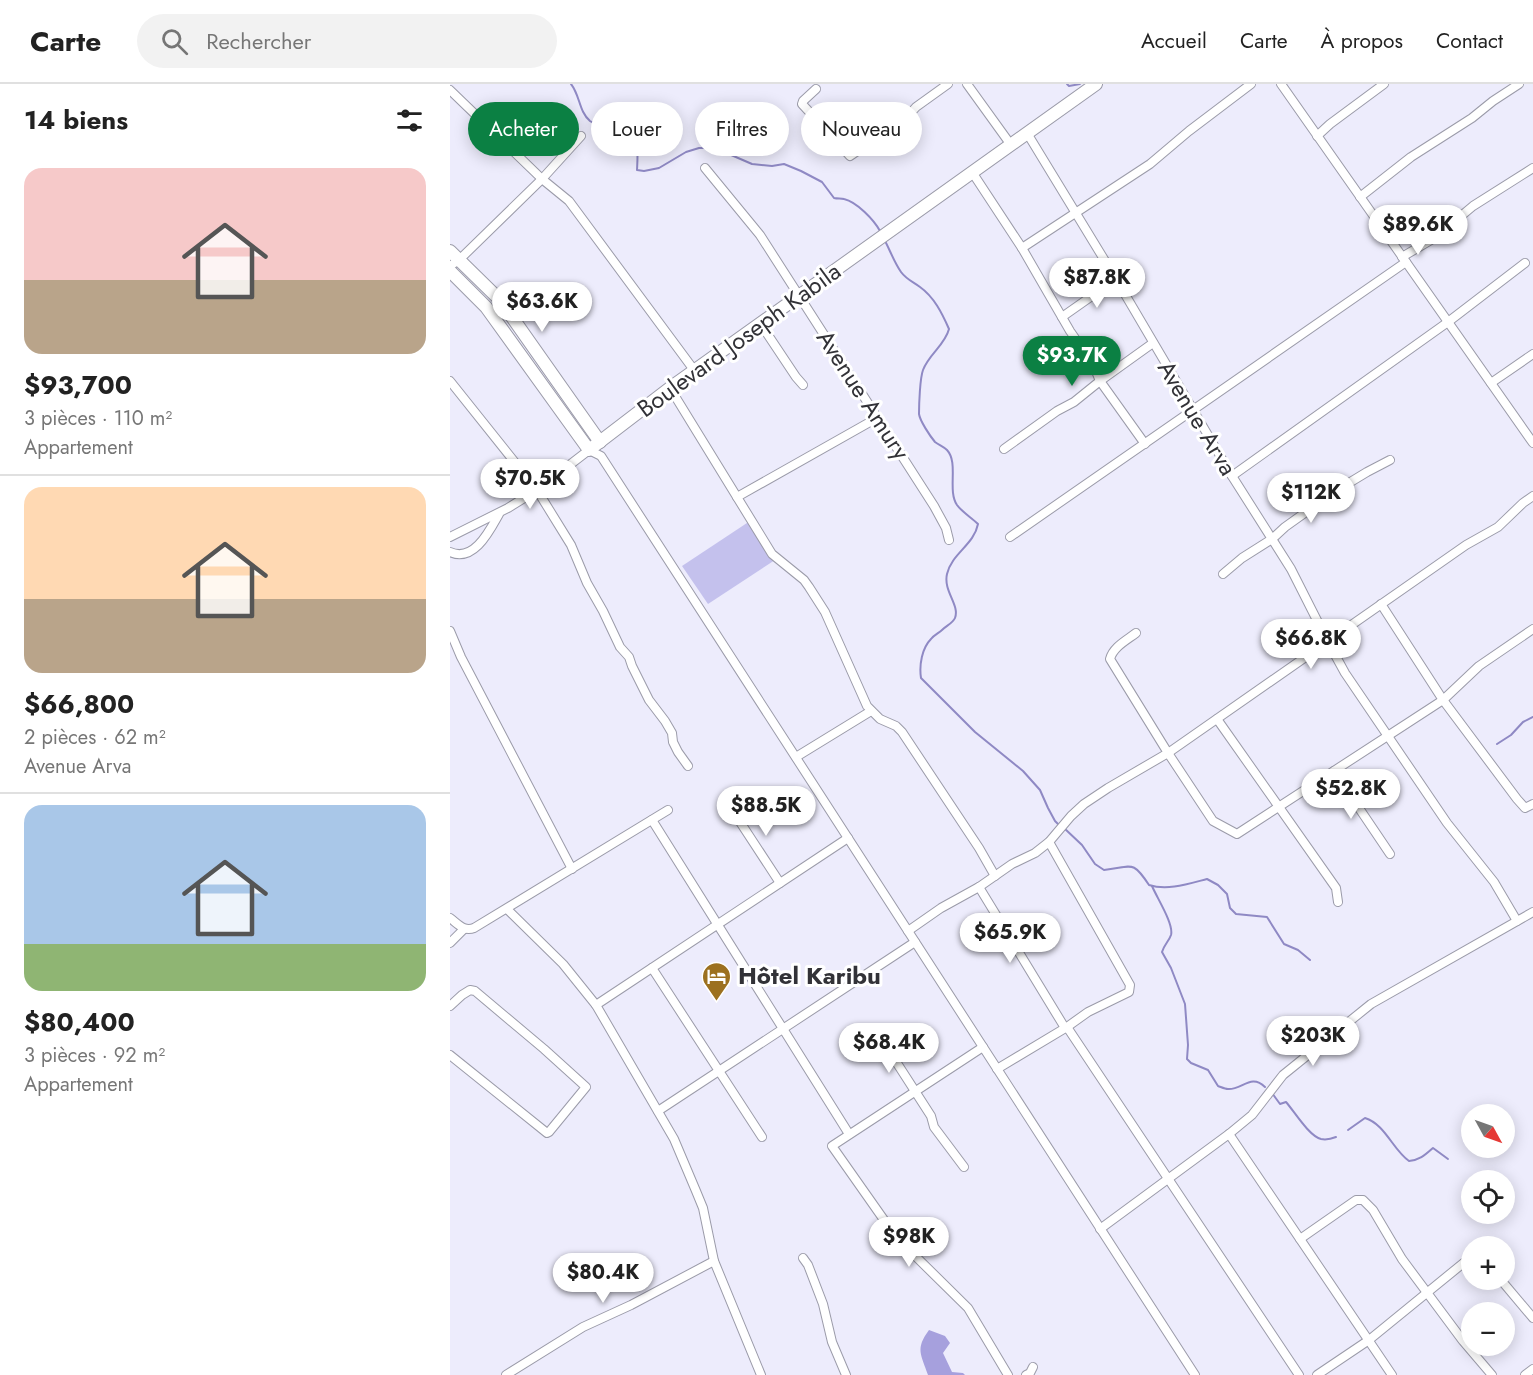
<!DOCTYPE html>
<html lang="fr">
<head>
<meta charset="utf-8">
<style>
	body { margin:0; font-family:Jost,sans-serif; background:#f2f2f2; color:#222; height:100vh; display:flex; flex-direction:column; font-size:22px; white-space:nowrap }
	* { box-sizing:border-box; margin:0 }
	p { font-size:20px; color:#767676 }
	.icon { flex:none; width:33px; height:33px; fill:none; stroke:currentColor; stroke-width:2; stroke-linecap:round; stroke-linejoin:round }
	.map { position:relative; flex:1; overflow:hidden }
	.details { display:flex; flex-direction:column; background:#fff; width:450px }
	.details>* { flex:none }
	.banner { position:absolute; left:18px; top:18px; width:570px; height:54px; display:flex; gap:12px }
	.needle { width:39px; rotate:130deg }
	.controls { position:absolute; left:1011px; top:1020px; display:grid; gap:12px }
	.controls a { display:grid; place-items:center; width:54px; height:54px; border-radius:50%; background:#fff; box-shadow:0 3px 15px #0003; font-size:30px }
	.price { position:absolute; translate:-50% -51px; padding:0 14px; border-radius:21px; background:#fff; color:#222; font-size:20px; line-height:39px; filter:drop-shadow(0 2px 3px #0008) }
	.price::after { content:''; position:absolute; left:50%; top:36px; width:18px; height:14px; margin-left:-9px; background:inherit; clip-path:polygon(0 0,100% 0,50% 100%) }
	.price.current { background:#0b8043; color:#fff }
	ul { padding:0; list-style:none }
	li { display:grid; align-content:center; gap:12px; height:318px; padding:0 24px }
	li+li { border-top:2px solid #e0e0e0 }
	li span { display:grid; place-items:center; height:186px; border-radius:18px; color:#555 }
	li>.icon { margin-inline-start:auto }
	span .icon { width:108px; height:108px; fill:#fffc; stroke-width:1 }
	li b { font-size:26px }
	h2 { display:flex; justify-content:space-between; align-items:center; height:72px; padding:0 24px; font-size:26px }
	.chip { padding:0 21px; border-radius:27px; background:#fff; box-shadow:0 3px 15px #0003; font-size:21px; line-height:54px }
	.chip.current { background:#0b8043; color:#fff }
	header { display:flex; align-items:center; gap:36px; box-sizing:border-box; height:84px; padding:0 30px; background:#fff; border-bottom:2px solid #e0e0e0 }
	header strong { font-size:28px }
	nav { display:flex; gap:33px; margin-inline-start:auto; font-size:21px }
	.search { width:420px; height:54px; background:#f2f2f2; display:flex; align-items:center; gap:15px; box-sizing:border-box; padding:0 21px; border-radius:33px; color:#767676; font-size:22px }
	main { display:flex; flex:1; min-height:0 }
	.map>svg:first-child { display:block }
	.green { fill:#c4c1ed }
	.forest { fill:#a6a0dd }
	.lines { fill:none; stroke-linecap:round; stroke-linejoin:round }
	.stream { stroke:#8f89c4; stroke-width:2 }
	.street-casing { stroke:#9b9ba9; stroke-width:10 }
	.secondary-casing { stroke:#9b9ba9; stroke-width:14 }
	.street { stroke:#fff; stroke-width:8 }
	.secondary { stroke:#fff; stroke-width:12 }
	.labels { text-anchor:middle; stroke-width:6; stroke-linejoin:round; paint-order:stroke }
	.street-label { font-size:24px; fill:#323237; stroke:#fff }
	.poi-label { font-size:24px; font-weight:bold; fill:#323237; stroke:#fff; text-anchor:start }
</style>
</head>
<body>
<header>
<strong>Carte</strong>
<div class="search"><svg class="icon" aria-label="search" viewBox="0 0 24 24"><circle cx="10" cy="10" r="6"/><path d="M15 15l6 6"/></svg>Rechercher</div>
<nav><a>Accueil</a><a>Carte</a><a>À propos</a><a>Contact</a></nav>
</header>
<main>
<section class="details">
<h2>14 biens<svg class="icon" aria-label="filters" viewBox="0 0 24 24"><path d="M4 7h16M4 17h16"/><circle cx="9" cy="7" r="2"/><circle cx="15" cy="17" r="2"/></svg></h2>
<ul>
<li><span style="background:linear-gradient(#f6c9c9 60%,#b9a48a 0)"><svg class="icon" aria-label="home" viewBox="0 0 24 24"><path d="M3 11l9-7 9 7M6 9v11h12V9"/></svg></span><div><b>$93,700</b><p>3 pièces · 110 m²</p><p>Appartement</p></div></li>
<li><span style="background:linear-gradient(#ffd9b3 60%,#b9a48a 0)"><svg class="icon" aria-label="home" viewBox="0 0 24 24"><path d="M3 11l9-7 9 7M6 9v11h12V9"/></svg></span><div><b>$66,800</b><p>2 pièces · 62 m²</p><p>Avenue Arva</p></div></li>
<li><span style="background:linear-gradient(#a9c7e8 75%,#8fb573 0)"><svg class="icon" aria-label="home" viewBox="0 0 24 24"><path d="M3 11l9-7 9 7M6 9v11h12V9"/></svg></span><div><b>$80,400</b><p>3 pièces · 92 m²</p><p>Appartement</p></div></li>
</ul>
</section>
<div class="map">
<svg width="1083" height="1291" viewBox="0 0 1083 1291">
	<rect width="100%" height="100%" fill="#edecfc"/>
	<path class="green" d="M300,437L325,476L258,520L232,482Z"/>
	<path class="forest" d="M479,1246L495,1252L500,1259L493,1269L502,1288L513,1289L515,1291H478C471,1270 465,1265 479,1246Z"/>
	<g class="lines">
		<g class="stream">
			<path d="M121,0C130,11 129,28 140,37C148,43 154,41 163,40C191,37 188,66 187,86L194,87L209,84L236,68L249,64H265L302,80L322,82L334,80L351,87L372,98L384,114C388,115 391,114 394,115C407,118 424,136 430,147"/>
			<path d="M617,0L619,2L630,0"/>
			<path d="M434,155C440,166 444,178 451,188C456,195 463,198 470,203C484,213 492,229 499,245C495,261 479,270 473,286C470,294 469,320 469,330C470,337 480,352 485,358C489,361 494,363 497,366C509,379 497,406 507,421C512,428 522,434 528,440C524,461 502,469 497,490C493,507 510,521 505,534C503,539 496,542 492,546C489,549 484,551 481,555C472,564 469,581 471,594L525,648L573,687L590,706L598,724L605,737L609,741"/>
			<path d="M1047,660L1061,651L1073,638L1083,633"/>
			<path d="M614,744L632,761L645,780L654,786C682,783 682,775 699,801C717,807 738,800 757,795L768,801L777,810L780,824L786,830L817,833L834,860L848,866L860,876"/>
			<path d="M702,802C707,814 724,840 721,851C719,857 714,861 712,868L721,884L735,920L738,961L737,975L741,979L758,986L768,1002C771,1003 775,1005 778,1005C792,1006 801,989 815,1003"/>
			<path d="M822,1009L830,1020L836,1018C844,1027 859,1052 871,1055C876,1056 881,1055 886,1053"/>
			<path d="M898,1046L915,1034C935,1040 943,1066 959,1077C970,1076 975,1071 983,1064L998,1075"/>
		</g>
		<defs>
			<g id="street">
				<path d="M517,0L561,61"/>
				<path d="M831,0L1083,359"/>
				<path d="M366,5L353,17L352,20L400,72L457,33L466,23L498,0"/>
				<path d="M0,6L92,95L119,117L244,286"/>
				<path d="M577,49L666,195L782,392L841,485L878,558L895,589L997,739L1044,798L1067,837"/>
				<path d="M867,52L880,40L934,0"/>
				<path d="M255,84L310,151L484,422L496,444L499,456"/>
				<path d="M522,88L572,164L620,247L643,280L650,297L695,360"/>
				<path d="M910,113L961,73L1022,34L1043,17L1069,0"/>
				<path d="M572,164L700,80L739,47L801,0"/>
				<path d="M952,173L986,153L1023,122L1083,84"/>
				<path d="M0,182L9,176L92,95L131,52"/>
				<path d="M612,233L666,195"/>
				<path d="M310,239L346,293L353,301"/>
				<path d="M0,297L87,406L121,461L137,499L153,527L170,563L179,573L182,582L199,616L215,637L222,649L223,658L228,668L238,682"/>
				<path d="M1041,299L1083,270"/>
				<path d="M220,304L322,470L354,496L359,503L375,528L417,622L430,635L446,642L452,648L529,764L545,792"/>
				<path d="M554,365L607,327L624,318L650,297L703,259"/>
				<path d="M782,392L998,238L1075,179"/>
				<path d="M287,413L427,334"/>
				<path d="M0,453L58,424L87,406L139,366L151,372L745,1291"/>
				<path d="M560,453L956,178"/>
				<path d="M0,468C24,479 40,446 49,430"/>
				<path d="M773,490L792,474L822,455L835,443L884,408L917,388L940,376"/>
				<path d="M931,520L993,616L1067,715L1075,724L1083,720"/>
				<path d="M0,547L11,573L122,785"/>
				<path d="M686,549C677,556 663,563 660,575L718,669L763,737L787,750L993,616L1029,582L1083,545"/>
				<path d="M767,635L886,804L888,818"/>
				<path d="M346,673L421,627"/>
				<path d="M884,687L940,770"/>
				<path d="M279,721L330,799"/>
				<path d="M202,736L399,1050"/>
				<path d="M529,803L615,944"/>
				<path d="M57,825L113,880L146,921L224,1055L246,1107L253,1124L264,1177L311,1291"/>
				<path d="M0,834C8,840 14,848 24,844L218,726"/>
				<path d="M458,847L491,824L529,803L562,780L585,769L599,758L621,732L634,720L658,704L718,669L1016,461L1048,443L1073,419L1083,412"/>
				<path d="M0,859L14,845"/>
				<path d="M202,884L312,1053"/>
				<path d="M146,921L398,754"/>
				<path d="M0,922L12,911L20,906L25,907L94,965L136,1003L99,1048L97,1049L0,971"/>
				<path d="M617,943L849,1291"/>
				<path d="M434,959L481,1032L484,1043L514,1083"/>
				<path d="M533,963L382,1062L446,1153L518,1224L558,1291"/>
				<path d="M547,985L617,943L638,928L679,908L680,901L599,758"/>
				<path d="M208,1027L465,858"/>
				<path d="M779,1050L942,1291"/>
				<path d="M650,1145L779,1050L802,1031L833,991L921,920L1083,828"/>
				<path d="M850,1155L906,1116H913L923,1126L952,1175L1013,1257L1042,1291"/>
				<path d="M353,1174L358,1181L373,1220L382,1258L396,1291"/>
				<path d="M1051,1196L1083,1234"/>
				<path d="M56,1291L133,1243L181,1221L264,1177"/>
				<path d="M576,1291L580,1289L583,1283"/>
				<path d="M867,1291L919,1256L1022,1172"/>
				<path d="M1075,1291L1083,1285"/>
			</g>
			<g id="secondary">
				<path d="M0,167L50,216L150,358"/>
				<path d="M0,187L36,223L139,366L220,304L646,0"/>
			</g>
		</defs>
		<use href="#street" class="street-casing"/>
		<use href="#secondary" class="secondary-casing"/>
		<use href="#street" class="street"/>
		<use href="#secondary" class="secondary"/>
	</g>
	<defs>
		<symbol id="hotel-pin" viewBox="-11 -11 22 30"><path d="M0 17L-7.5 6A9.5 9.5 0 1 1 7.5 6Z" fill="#9c701f" stroke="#fff"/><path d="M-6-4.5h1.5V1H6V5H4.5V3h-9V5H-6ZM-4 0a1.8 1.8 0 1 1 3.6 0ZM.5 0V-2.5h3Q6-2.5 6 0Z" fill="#fff"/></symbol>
	</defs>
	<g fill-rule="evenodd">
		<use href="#hotel-pin" x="250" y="876" width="33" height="45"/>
	</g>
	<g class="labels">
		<g class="street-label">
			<text transform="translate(289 256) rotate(-36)" y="8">Boulevard Joseph Kabila</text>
			<text transform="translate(413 311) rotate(57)" y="8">Avenue Amury</text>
			<text transform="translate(747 334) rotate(59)" y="8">Avenue Arva</text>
		</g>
		<g class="poi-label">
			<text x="288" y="900">Hôtel Karibu</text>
		</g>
	</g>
</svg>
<div class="controls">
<a><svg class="needle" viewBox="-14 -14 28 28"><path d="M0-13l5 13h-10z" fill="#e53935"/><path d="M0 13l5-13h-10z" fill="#767676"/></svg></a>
<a><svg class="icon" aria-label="locate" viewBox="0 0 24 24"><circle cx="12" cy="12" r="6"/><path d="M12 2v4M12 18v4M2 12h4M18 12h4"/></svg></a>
<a>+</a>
<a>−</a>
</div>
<b class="price" style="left:968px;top:172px">$89.6K</b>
<b class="price" style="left:647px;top:225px">$87.8K</b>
<b class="price" style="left:92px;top:249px">$63.6K</b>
<b class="price current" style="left:622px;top:303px">$93.7K</b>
<b class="price" style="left:80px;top:426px">$70.5K</b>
<b class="price" style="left:861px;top:440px">$112K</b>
<b class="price" style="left:861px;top:586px">$66.8K</b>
<b class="price" style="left:901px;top:736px">$52.8K</b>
<b class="price" style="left:316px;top:753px">$88.5K</b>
<b class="price" style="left:560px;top:880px">$65.9K</b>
<b class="price" style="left:863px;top:983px">$203K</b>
<b class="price" style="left:439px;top:990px">$68.4K</b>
<b class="price" style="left:459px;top:1184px">$98K</b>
<b class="price" style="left:153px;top:1220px">$80.4K</b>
<div class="banner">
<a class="chip current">Acheter</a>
<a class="chip">Louer</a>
<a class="chip">Filtres</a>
<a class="chip">Nouveau</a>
</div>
</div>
</main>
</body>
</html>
